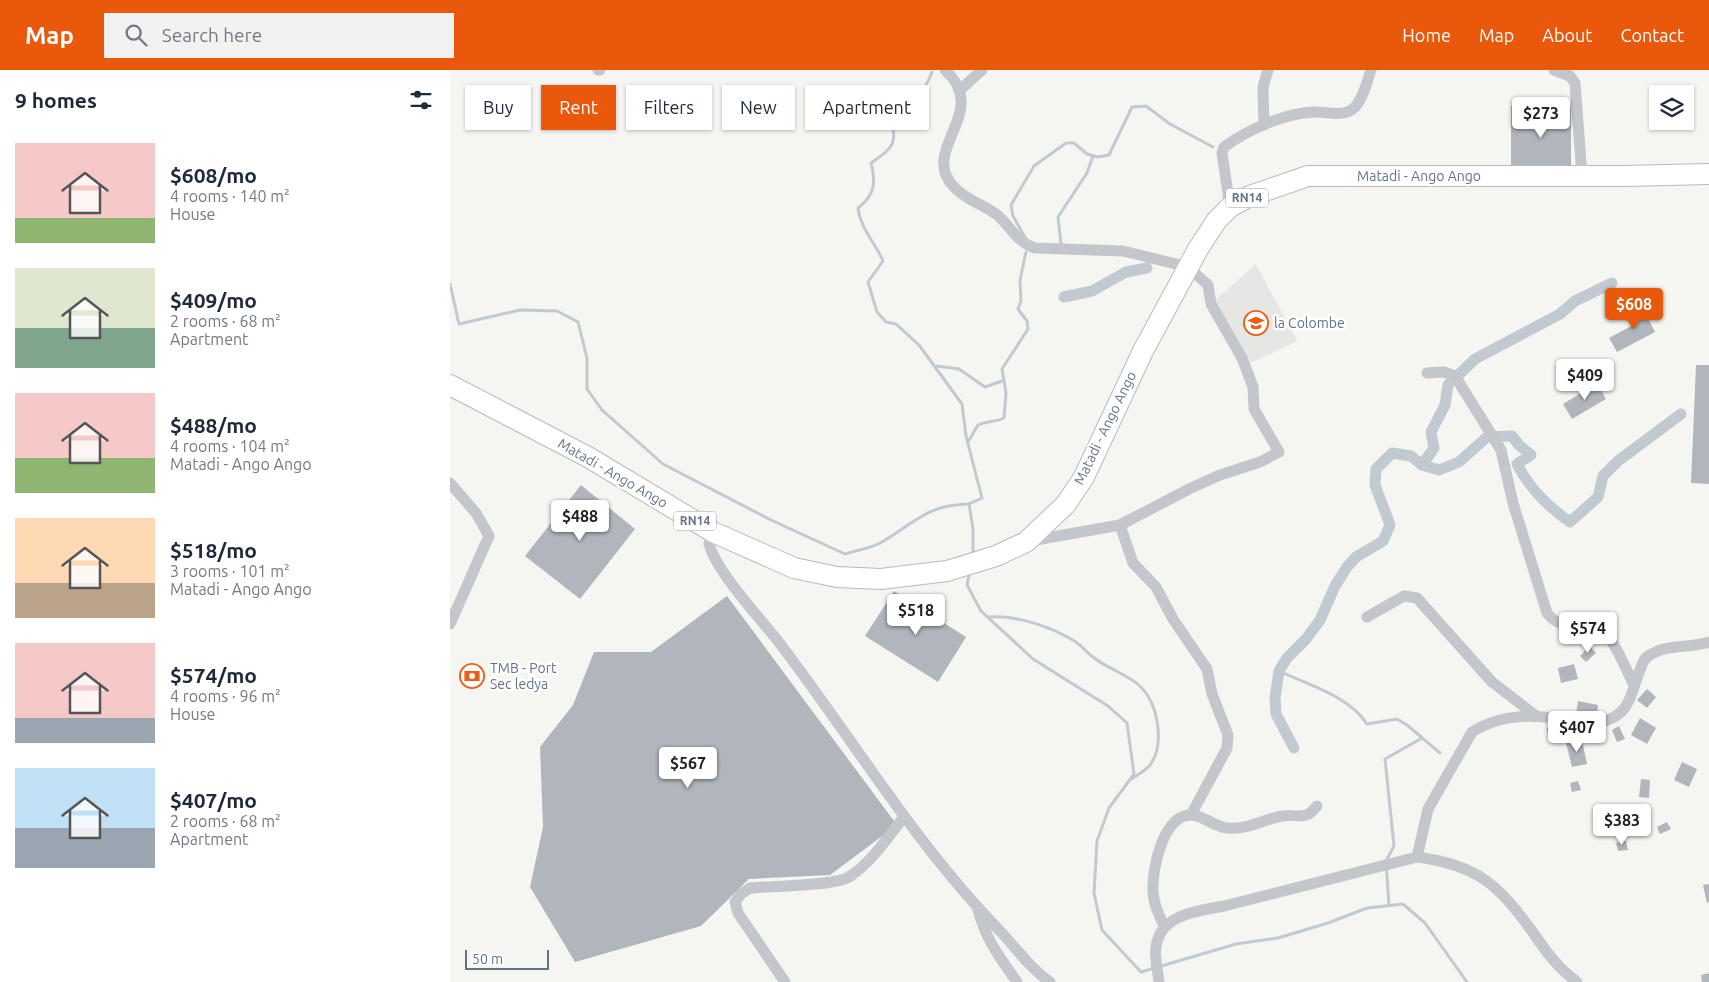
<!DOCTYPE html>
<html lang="en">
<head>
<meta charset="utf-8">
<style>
	body { margin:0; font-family:Ubuntu,sans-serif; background:#f2f2f3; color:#1f2937; height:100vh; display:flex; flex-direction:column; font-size:19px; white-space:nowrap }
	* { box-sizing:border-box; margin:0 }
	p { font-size:16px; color:#747a83 }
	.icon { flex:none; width:28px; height:28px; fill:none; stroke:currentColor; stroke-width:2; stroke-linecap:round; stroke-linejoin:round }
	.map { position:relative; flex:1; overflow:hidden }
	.details { display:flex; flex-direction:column; background:#fff; width:450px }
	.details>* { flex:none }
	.banner { position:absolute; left:15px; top:15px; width:475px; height:45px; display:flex; gap:10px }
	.fabs { position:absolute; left:1199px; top:15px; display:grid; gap:10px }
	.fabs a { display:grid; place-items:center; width:45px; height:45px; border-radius:0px; background:#fff; box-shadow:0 1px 4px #0004; font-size:25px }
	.scale { position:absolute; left:15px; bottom:12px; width:84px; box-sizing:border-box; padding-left:5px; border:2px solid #637384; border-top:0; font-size:14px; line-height:18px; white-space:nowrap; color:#637384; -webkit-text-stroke:4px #fff; paint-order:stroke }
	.price { position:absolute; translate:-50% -42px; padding:0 11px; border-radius:5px; background:#fff; color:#222; font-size:16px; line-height:32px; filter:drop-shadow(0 1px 2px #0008) }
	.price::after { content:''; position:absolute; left:50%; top:30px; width:15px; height:11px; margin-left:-8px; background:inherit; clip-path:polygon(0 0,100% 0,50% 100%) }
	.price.on { background:#ea580c; color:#fff }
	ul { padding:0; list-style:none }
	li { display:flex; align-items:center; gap:15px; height:125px; padding:0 15px }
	li span { display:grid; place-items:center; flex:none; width:140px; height:100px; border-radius:0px; color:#555 }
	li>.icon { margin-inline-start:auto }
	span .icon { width:60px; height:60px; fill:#fffc; stroke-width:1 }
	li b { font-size:21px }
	h2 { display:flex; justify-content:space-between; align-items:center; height:60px; padding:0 15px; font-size:21px }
	.tag { padding:0 18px; border-radius:0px; background:#fff; box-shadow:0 1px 4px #0004; font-size:18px; line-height:45px }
	.tag.on { background:#ea580c; color:#fff }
	header { display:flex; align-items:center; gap:30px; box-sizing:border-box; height:70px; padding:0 25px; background:#ea580c; color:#fff }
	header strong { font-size:24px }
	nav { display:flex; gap:28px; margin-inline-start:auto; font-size:18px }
	.search { width:350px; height:45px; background:#f2f2f3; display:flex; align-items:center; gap:12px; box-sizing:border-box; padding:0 18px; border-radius:0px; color:#747a83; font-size:19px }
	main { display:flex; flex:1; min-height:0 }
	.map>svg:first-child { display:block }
	.built { fill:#e6e7e5 }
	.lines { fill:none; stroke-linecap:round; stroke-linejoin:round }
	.stream { stroke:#c1cad0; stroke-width:3 }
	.canal { stroke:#c1cad0; stroke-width:11 }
	.building { fill:#b0b6bc }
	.highway-casing { stroke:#b7babd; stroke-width:22 }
	.street { stroke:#c3c6ca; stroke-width:11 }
	.highway { stroke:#fff; stroke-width:20 }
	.labels { text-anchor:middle; stroke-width:5; stroke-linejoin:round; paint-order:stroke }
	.shield { fill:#fff; stroke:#929da9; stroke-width:1 }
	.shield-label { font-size:12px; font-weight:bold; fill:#637384 }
	.street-label { font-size:14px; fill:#637384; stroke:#fff }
	.poi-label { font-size:14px; fill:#637384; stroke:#fff; text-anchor:start }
</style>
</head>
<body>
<header>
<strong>Map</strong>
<div class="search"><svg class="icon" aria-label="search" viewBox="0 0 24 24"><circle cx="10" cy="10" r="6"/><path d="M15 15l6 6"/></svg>Search here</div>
<nav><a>Home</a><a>Map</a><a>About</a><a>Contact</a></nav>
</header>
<main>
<section class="details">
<h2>9 homes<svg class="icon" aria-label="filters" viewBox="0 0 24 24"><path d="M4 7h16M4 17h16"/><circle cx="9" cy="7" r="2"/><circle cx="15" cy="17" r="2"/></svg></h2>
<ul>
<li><span style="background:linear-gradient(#f6c9c9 75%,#8fb573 0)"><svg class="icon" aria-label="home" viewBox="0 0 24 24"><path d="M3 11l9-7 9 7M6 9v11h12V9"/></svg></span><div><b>$608/mo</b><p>4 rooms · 140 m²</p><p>House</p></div></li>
<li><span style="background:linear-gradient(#dfe7d0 60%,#7fa58c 0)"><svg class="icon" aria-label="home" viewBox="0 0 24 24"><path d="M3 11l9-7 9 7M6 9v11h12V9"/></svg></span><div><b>$409/mo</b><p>2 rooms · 68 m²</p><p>Apartment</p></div></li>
<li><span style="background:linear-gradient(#f6c9c9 65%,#8fb573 0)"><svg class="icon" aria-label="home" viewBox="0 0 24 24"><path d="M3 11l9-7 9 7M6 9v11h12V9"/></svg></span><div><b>$488/mo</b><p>4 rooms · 104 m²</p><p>Matadi - Ango Ango</p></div></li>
<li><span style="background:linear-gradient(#ffd9b3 65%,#b9a48a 0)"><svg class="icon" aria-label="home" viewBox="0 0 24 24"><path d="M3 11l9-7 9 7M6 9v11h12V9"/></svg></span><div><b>$518/mo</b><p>3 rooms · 101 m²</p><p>Matadi - Ango Ango</p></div></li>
<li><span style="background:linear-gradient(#f6c9c9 75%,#9aa5b1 0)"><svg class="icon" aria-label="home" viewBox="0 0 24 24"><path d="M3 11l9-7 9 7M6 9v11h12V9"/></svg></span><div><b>$574/mo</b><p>4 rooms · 96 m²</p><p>House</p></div></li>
<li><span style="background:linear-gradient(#bfe0f5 60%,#9aa5b1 0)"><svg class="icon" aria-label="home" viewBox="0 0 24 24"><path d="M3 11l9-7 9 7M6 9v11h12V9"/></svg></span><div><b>$407/mo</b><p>2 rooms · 68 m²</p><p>Apartment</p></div></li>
</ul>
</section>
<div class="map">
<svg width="1259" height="912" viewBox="0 0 1259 912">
	<rect width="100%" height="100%" fill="#f5f6f2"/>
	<path class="built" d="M806,194L847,271L801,293L761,234Z"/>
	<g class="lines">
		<g class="stream">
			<path d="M482,2C475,22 460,36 441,46C446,74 446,76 421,93C426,113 425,125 408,138C410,157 425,173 433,191L418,212L427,242L436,252L446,254L469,275L512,334L516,366L532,428L519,434"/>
			<path d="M576,169L563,146L561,135L584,96L616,73H624L637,84L647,87L659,85L682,37L696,36L720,54L763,77"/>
			<path d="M611,174L608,147L637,103L643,86"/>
			<path d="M0,214L9,254L70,240L107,241L128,252L137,288V319L152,340L213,394L321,450L395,484C407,480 422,478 432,472C466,452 476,435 519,434L523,459V485"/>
			<path d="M487,296L509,299L535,317L552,311"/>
			<path d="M518,372L528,355C537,351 546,352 554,348L556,323L552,299L578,259L577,251L568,239L571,231L570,210L576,182"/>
			<path d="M520,501L517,515L531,541L583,589L658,636L677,653L684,704L659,738L647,771L644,823L652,860L691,902L786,874L828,868L878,853L917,838L953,834L975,853L1017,912"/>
			<path d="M539,547C567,545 602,557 626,572C632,576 637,583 643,587C657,599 678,604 691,617C708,634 714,672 702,692C697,701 689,703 682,709"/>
			<path d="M829,601C859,615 899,626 917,654L947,649L957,655L990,683"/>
			<path d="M939,836L936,791L944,776L935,689L972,668"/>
		</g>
		<g class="canal">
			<path d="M614,227L642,221L676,202L697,198"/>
			<path d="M972,395L984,378L981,362L995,335L998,315L1025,289L1110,244L1125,231L1162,213"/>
			<path d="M844,678L826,644L825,628L829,601L837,588L856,569L870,550L885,516L897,497L906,487L933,471L940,455L925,415L926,399L942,383L961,386L972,395L989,400L1009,392L1037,367L1062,366L1069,375L1081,385L1067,394C1080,419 1097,436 1120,452L1148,427L1153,406L1168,391L1231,344"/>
		</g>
	</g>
	<g class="building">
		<path d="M1061,36L1121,37V101H1061Z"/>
		<path d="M1191,234L1205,262L1167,282L1159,268L1187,253L1181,238Z"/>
		<path d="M1246,295H1259V414L1241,413Z"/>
		<path d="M1147,313L1156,329L1122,349L1113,334Z"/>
		<path d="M131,415L185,459L130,529L75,486Z"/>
		<path d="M444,521L516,567L488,612L415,566Z"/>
		<path d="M277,526L447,755L380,805L299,809L251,856L125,892L80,817L93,757L90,677L123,635L144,582H201Z"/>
		<path d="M1140,576L1146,583L1136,592L1130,586Z"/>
		<path d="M1124,594L1128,609L1111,613L1108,598Z"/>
		<path d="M1197,619L1206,627L1197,638L1187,630Z"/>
		<path d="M1128,631L1148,635L1146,649L1126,645Z"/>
		<path d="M1190,648L1206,658L1197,674L1181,665Z"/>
		<path d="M1169,656L1175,669L1167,672L1162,660Z"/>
		<rect x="1097" y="658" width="11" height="5"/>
		<path d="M1132,670L1137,694L1122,697L1116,673Z"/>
		<path d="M1232,692L1247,699L1239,717L1224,710Z"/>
		<path d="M1191,709L1200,710L1199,728L1189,727Z"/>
		<path d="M1128,711L1131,720L1122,722L1120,713Z"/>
		<path d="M1217,752L1221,759L1210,764L1207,757Z"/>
		<path d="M1176,771L1178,780L1168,781L1166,773Z"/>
		<path d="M1259,814V832L1257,833L1253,815Z"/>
		<path d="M1259,903V912H1252L1251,905Z"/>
	</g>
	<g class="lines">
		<defs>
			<path id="highway" d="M0,315L138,387L263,462L344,498L387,507L431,509L497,501L546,486L576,472L616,434L634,407L693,281L748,179L767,150L780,137L800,126L858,106H1176L1259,104"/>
		</defs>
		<use href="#highway" class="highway-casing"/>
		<g class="street">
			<path d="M148,0H150"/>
			<path d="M495,0C542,42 468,80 504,117C516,130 532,134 546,144C561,156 566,172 585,178L673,181L738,197L758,215L761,234L792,288L803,317L804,339L829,382L810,392L770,405L741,418L670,455L580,471"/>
			<path d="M1104,0L1120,6L1125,13L1132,106"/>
			<path d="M510,20L532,0"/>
			<path d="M814,55L813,17L818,0"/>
			<path d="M780,137L772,83L774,77C799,59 833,44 863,42C876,41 893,48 904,38C913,29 917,12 921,0"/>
			<path d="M977,303L994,302L1005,306L1051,380L1063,433L1097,543C1114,564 1123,546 1143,554C1162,561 1175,598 1184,615"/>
			<path d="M0,413L26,443L39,466L0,554"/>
			<path d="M670,455L683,493L706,517L723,549L757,599L762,624L778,665L777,678L741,745"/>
			<path d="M263,462L259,474C267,503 312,550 331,575C404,671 466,775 550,861C567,879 580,898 600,912"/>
			<path d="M917,547L954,526L967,528L1042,612L1085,645"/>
			<path d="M967,787L978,739L1022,662C1053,642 1086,645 1122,650C1131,651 1143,655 1152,652C1181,644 1180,625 1190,600C1192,595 1193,590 1197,587C1215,573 1239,579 1259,572"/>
			<path d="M528,840C537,872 549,886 567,912"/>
			<path d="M714,856C709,845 703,833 703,820C702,799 713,744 742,745C754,746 765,757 777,758C798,760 813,749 833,746C841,744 851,748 859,744C862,742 865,738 867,736"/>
			<path d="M335,912L288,843L285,832L291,824L300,818C322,816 384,816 399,807C421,793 438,767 454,747"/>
			<path d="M709,912C708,901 704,888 706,877C710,844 748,841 774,836L967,787C1028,795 1049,815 1084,864C1097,883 1108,898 1127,912"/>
		</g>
		<use href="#highway" class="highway"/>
	</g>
	<defs>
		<symbol id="school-ring" viewBox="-11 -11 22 22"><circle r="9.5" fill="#fff" stroke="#eb5e1c" stroke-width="1.5"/><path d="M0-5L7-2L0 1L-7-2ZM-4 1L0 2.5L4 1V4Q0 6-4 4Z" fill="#eb5e1c"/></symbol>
		<symbol id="bank-ring" viewBox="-11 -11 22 22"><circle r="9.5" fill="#fff" stroke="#eb5e1c" stroke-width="1.5"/><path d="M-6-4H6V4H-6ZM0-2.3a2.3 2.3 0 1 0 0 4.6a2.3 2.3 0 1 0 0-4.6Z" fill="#eb5e1c"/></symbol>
	</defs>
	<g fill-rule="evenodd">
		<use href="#school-ring" x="792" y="239" width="28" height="28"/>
		<use href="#bank-ring" x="8" y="592" width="28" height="28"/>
	</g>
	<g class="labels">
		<g class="shield">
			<rect x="776" y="118.5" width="42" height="19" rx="4"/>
			<rect x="224" y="441.5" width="42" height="19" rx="4"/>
		</g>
		<g class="shield-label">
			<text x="797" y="132">RN14</text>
			<text x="245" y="455">RN14</text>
		</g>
		<g class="street-label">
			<text x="969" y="111">Matadi - Ango Ango</text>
			<text transform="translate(655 358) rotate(-64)" y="5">Matadi - Ango Ango</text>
			<text transform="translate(163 403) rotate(30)" y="5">Matadi - Ango Ango</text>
		</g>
		<g class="poi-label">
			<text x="824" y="258">la Colombe</text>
			<text x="40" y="603">TMB - Port<tspan x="40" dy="16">Sec ledya</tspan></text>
		</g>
	</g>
</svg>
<div class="fabs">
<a><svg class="icon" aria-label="layers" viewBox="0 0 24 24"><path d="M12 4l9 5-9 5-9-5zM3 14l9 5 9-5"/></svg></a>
</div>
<div class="scale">50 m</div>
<b class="price" style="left:1091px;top:69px">$273</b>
<b class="price on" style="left:1184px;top:260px">$608</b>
<b class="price" style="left:1135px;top:331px">$409</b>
<b class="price" style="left:130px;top:472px">$488</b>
<b class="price" style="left:466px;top:566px">$518</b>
<b class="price" style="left:1138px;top:584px">$574</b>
<b class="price" style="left:1127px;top:683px">$407</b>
<b class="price" style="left:238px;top:719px">$567</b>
<b class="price" style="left:1172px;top:776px">$383</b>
<div class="banner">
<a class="tag">Buy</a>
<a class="tag on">Rent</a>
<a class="tag">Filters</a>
<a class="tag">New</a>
<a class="tag">Apartment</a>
</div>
</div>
</main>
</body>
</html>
